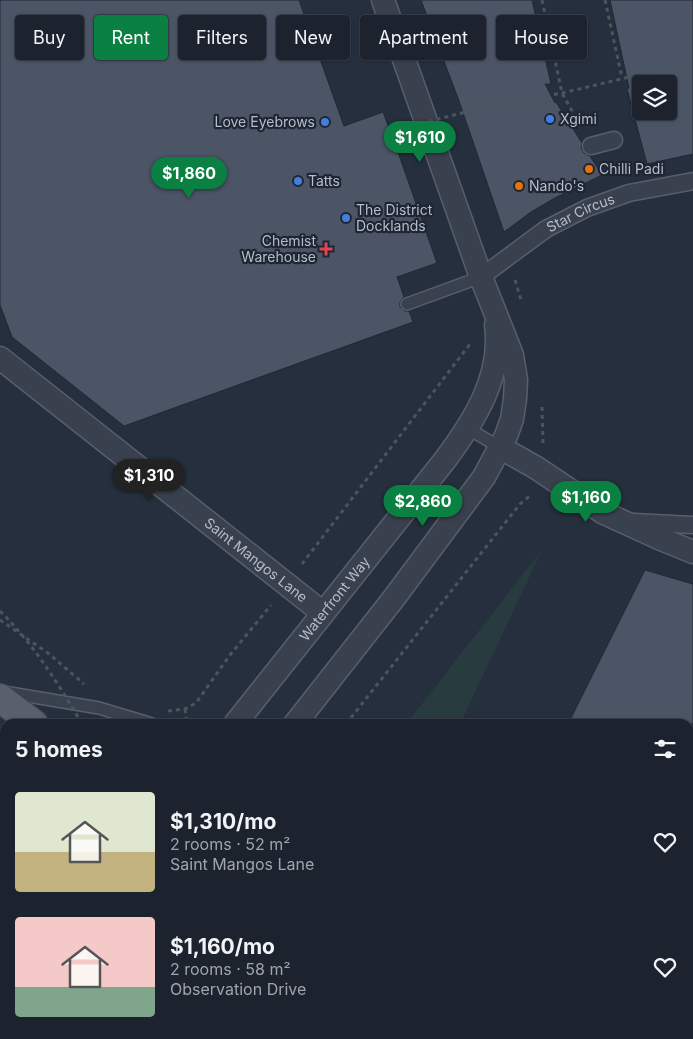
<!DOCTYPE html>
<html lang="en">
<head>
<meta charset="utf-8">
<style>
	body { margin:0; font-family:Inter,sans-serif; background:#252b36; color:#f1f3f6; height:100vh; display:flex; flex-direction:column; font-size:19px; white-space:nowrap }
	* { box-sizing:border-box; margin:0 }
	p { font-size:16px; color:#a0a4aa }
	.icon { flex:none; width:28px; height:28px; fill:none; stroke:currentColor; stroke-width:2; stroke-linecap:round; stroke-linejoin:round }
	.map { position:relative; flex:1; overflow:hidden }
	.drawer { position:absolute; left:0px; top:719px; width:694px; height:321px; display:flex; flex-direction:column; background:#1c232e; border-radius:15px 15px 0 0; box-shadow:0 1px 4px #0004,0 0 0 1px #3a404a }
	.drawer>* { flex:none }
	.top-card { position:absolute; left:15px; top:15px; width:664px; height:45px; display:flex; gap:10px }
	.fabs { position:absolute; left:632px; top:75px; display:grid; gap:10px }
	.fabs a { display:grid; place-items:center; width:45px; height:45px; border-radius:5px; background:#1c232e; box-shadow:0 1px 4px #0004,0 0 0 1px #3a404a; font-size:25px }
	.price { position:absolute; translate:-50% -42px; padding:0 11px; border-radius:18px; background:#0b8043; color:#fff; font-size:16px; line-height:32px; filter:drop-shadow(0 1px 2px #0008) }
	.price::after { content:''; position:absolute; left:50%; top:30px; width:15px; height:11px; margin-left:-8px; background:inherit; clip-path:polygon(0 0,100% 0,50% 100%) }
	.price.active { background:#222; color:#fff }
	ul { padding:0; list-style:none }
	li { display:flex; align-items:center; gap:15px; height:125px; padding:0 15px }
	li span { display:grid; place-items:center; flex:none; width:140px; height:100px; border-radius:5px; color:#555 }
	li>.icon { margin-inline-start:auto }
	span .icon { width:60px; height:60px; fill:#fffc; stroke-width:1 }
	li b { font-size:21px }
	h2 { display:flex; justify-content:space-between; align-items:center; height:60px; padding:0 15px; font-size:21px }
	.pill { padding:0 18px; border-radius:5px; background:#1c232e; box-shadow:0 1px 4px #0004,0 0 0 1px #3a404a; font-size:18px; line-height:45px }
	.pill.active { background:#0b8043; color:#fff }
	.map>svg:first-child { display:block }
	.green { fill:#283b3f }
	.building { fill:#4c5566; stroke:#212835; fill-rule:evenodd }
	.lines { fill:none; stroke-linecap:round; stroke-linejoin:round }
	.service-casing { stroke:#585f6c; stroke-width:14 }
	.pedestrian-casing { stroke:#585f6c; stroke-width:19 }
	.minor-casing { stroke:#585f6c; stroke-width:25 }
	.primary-casing { stroke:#434a57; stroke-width:30 }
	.path { stroke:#46585c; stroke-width:3; stroke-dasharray:4 4; stroke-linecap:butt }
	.service { stroke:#3a414e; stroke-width:11 }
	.pedestrian { stroke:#3a414e; stroke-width:16 }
	.minor { stroke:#3a414e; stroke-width:22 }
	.primary { stroke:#58606e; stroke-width:28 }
	.path-bridge { stroke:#46585c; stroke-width:3; stroke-dasharray:4 4; stroke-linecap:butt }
	.shop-dot { fill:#3f7fe0; stroke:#1f2633; stroke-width:2 }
	.food-dot { fill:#e8710a; stroke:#1f2633; stroke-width:2 }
	.health-dot { fill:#e0444e; stroke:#1f2633; stroke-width:2 }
	.labels { text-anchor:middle; stroke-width:4.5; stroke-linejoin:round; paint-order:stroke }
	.poi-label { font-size:14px; fill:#b6bcc9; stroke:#1f2633; text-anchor:start }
	.street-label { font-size:14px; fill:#b6bcc9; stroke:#1f2633 }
</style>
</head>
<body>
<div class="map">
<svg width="693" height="1039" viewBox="0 0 693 1039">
	<rect width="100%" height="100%" fill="#262f3e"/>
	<g class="green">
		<path d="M542,550L460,724H406Z"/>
		<path d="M114,1035H236L248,1039H121Z"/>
	</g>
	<g class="building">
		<path d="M0,0H299L344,126L383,112L399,155L437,263L397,277L404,297L400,302V307L405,311H409L413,322L124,426L12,337L0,305Z"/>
		<path d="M421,0H532L551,84H545L555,103L556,102L582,143L581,148L584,153L590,156L602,175L553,199L531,212L504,232L459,101Z"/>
		<path d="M610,0H693V154L647,164L627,89L629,88ZM641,84H669V111H641Z"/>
		<path d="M645,570L693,584V724H568Z"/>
	</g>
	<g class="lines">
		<defs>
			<g id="service">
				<path d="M407,304L481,277"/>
				<path d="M467,428L501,448"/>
				<path d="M4,692L99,708L152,724"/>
				<path d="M0,1025L5,1018"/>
				<path d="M38,1035L43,1039"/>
				<path d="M270,1035L280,1039"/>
				<path d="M55,1039L57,1035"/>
			</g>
			<g id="pedestrian">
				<path d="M591,146L614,140"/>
				<path id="s1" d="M481,277L546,229L587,208L629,193L693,181"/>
				<path d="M633,522L693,525"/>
			</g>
			<g id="minor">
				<path id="s2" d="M0,358L323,613"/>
				<path d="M501,448L535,467L604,513L661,539L693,552"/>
				<path id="s3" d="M235,724L445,460C474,421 503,376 496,325"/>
				<path d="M295,724L394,598L484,477L506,436L512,419L515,399L516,380L512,355L481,277L383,0"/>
			</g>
			<g id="primary">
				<path d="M0,698L34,724"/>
				<path d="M0,821L5,825"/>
				<path d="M311,1035L317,1039"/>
				<path d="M502,1035L509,1039"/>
			</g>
		</defs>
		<use href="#service" class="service-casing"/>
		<use href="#pedestrian" class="pedestrian-casing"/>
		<use href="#minor" class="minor-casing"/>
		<use href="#primary" class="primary-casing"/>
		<g class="path">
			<path d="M542,0L562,93L581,127"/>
			<path d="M605,0L622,78"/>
			<path d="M515,280L521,300"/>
			<path d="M542,407L543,443"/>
			<path d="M302,564L470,344"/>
			<path d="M0,620L48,653L84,684"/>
			<path d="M185,709L187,724"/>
			<path d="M168,711L185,709L196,703L230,655L271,605"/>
			<path d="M346,724L520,504L531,495"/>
			<path d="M689,1011L693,1013"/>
			<path d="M144,1035V1039"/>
			<path d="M198,1035L200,1039"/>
			<path d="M619,1035L626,1039"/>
		</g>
		<use href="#service" class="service"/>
		<use href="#pedestrian" class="pedestrian"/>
		<use href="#minor" class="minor"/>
		<use href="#primary" class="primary"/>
		<g class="path-bridge">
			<path d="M390,131L466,112L562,93L693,62"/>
			<path d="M0,611C34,645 58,683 82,724"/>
		</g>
	</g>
	<g class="shop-dot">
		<circle cx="550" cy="119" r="5"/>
		<circle cx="325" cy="122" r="5"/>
		<circle cx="298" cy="181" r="5"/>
		<circle cx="346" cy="218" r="5"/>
	</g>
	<g class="food-dot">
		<circle cx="589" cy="169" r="5"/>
		<circle cx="519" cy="186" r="5"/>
	</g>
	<path class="health-dot" d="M323.5 241.5h5v5h5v5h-5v5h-5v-5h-5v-5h5z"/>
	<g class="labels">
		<g class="poi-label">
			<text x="560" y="124">Xgimi</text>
			<text x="315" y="127" text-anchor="end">Love Eyebrows</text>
			<text x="599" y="174">Chilli Padi</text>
			<text x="308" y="186">Tatts</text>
			<text x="529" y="191">Nando's</text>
			<text x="356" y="215">The District<tspan x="356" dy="16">Docklands</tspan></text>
			<text x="316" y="246" text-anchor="end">Chemist<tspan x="316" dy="16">Warehouse</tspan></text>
		</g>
		<g class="street-label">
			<text dy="5" stroke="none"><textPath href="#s1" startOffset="119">Star Circus</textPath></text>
			<text dy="5" stroke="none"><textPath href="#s2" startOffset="326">Saint Mangos Lane</textPath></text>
			<text dy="5" stroke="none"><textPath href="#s3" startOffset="160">Waterfront Way</textPath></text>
		</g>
	</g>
</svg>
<div class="fabs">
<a><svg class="icon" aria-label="layers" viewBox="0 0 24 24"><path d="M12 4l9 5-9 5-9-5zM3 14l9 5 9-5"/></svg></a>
</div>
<b class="price" style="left:420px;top:163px">$1,610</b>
<b class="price" style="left:189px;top:199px">$1,860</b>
<b class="price active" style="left:149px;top:501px">$1,310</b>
<b class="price" style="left:586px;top:523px">$1,160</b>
<b class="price" style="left:423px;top:527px">$2,860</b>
<div class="top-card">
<a class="pill">Buy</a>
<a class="pill active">Rent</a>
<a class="pill">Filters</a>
<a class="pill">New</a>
<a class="pill">Apartment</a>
<a class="pill">House</a>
</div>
<section class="drawer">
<h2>5 homes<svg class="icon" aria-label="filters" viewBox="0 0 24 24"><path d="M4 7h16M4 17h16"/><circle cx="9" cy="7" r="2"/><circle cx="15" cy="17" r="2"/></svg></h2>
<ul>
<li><span style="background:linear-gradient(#dfe7d0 60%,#c2b280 0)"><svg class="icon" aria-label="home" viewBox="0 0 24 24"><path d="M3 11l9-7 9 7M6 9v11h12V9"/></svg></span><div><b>$1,310/mo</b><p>2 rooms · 52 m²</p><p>Saint Mangos Lane</p></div><svg class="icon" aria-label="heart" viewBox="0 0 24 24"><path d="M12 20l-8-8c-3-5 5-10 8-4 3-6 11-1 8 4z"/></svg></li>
<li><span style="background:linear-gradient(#f6c9c9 70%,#7fa58c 0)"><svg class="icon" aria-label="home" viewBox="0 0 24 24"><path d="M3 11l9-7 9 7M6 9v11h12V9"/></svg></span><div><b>$1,160/mo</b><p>2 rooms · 58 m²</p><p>Observation Drive</p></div><svg class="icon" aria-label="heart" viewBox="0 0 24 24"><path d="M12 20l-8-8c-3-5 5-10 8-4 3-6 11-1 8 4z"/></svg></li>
</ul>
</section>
</div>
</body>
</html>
